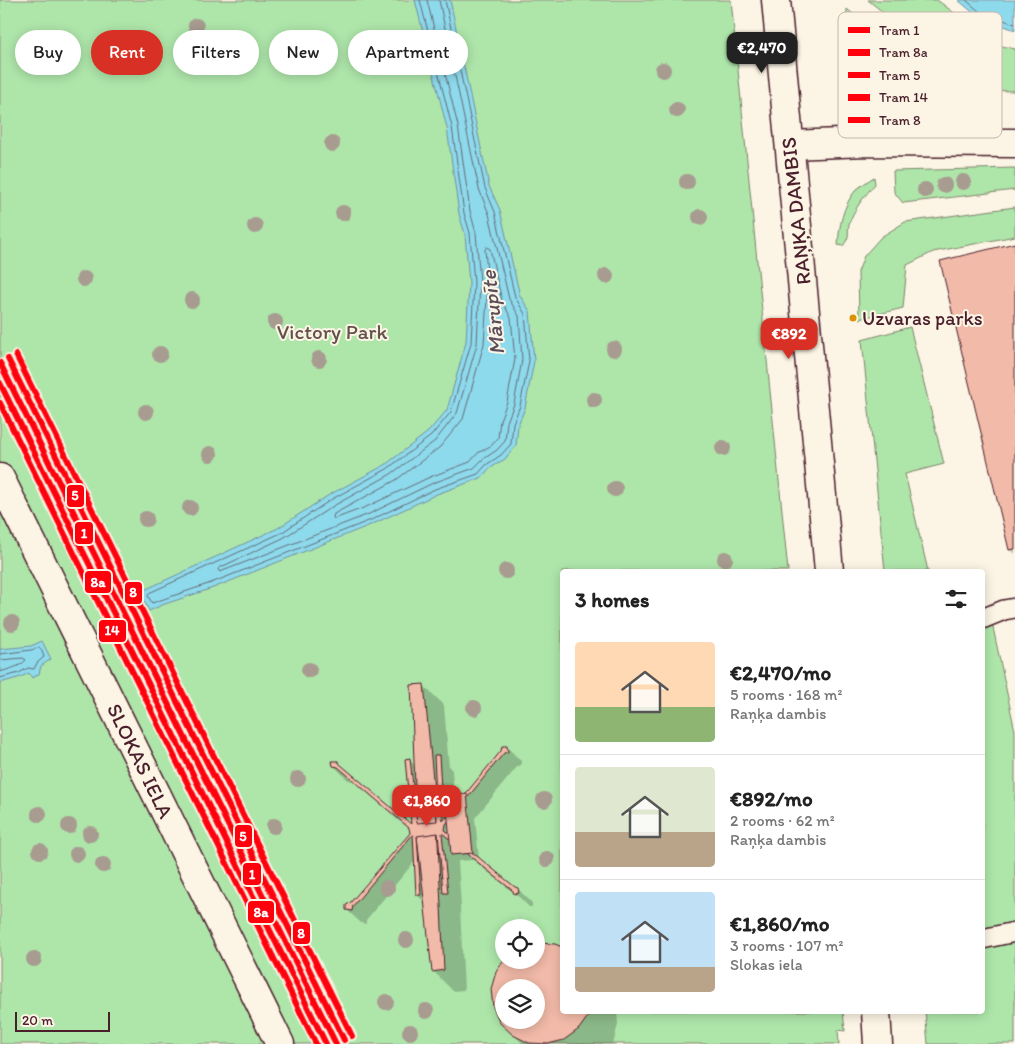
<!DOCTYPE html>
<html lang="en">
<head>
<meta charset="utf-8">
<style>
	body { margin:0; font-family:Itim,sans-serif; background:#f2f2f2; color:#222; height:100vh; display:flex; flex-direction:column; font-size:19px; white-space:nowrap }
	* { box-sizing:border-box; margin:0 }
	p { font-size:16px; color:#767676 }
	.icon { flex:none; width:28px; height:28px; fill:none; stroke:currentColor; stroke-width:2; stroke-linecap:round; stroke-linejoin:round }
	.map { position:relative; flex:1; overflow:hidden }
	.drawer { position:absolute; left:560px; top:569px; width:425px; height:445px; display:flex; flex-direction:column; background:#fff; border-radius:5px; box-shadow:0 2px 12px #0003 }
	.drawer>* { flex:none }
	.banner { position:absolute; left:15px; top:30px; width:470px; height:45px; display:flex; gap:10px }
	.tools { position:absolute; left:495px; top:919px; display:grid; gap:10px }
	.tools a { display:grid; place-items:center; width:50px; height:50px; border-radius:50%; background:#fff; box-shadow:0 2px 12px #0003; font-size:25px }
	.scale { position:absolute; left:15px; bottom:12px; width:95px; box-sizing:border-box; padding-left:5px; border:2px solid #4a1f2b; border-top:0; font-size:14px; line-height:18px; white-space:nowrap; color:#4a1f2b; -webkit-text-stroke:4px #fcf5e5; paint-order:stroke }
	.price { position:absolute; translate:-50% -42px; padding:0 11px; border-radius:10px; background:#d93025; color:#fff; font-size:16px; line-height:32px; filter:drop-shadow(0 1px 2px #0008) }
	.price::after { content:''; position:absolute; left:50%; top:30px; width:15px; height:11px; margin-left:-8px; background:inherit; clip-path:polygon(0 0,100% 0,50% 100%) }
	.price.active { background:#222; color:#fff }
	ul { padding:0; list-style:none }
	li { display:flex; align-items:center; gap:15px; height:125px; padding:0 15px }
	li+li { border-top:1px solid #e0e0e0 }
	li span { display:grid; place-items:center; flex:none; width:140px; height:100px; border-radius:5px; color:#555 }
	li>.icon { margin-inline-start:auto }
	span .icon { width:60px; height:60px; fill:#fffc; stroke-width:1 }
	li b { font-size:21px }
	h2 { display:flex; justify-content:space-between; align-items:center; height:60px; padding:0 15px; font-size:21px }
	.pill { padding:0 18px; border-radius:22px; background:#fff; box-shadow:0 2px 12px #0003; font-size:18px; line-height:45px }
	.pill.active { background:#d93025; color:#fff }
	.map>svg:first-child { display:block }
	.green { fill:#aee6aa; stroke:#7c826a; fill-rule:evenodd }
	.water { fill:#8ddaec; stroke:#728f9f }
	.shadow { fill:#0003; fill-rule:evenodd }
	.lines { fill:none; stroke-linecap:round; stroke-linejoin:round }
	.shore { stroke:#656a78; stroke-width:1 }
	.building { fill:#f2baa8; stroke:#4a1f2b; fill-rule:evenodd }
	.service-casing { stroke:#4a1f2b; stroke-width:22 }
	.secondary-casing { stroke:#4a1f2b; stroke-width:31 }
	.service { stroke:#fcf5e5; stroke-width:19 }
	.secondary { stroke:#fcf5e5; stroke-width:28 }
	.tram-1-casing { stroke:#fcf5e5; stroke-width:10 }
	.tram-2-casing { stroke:#fcf5e5; stroke-width:10 }
	.tram-3-casing { stroke:#fcf5e5; stroke-width:10 }
	.tram-4-casing { stroke:#fcf5e5; stroke-width:10 }
	.tram-5-casing { stroke:#fcf5e5; stroke-width:10 }
	.tram-1 { stroke:#ff000c; stroke-width:6 }
	.tram-2 { stroke:#ff000c; stroke-width:6 }
	.tram-3 { stroke:#ff000c; stroke-width:6 }
	.tram-4 { stroke:#ff000c; stroke-width:6 }
	.tram-5 { stroke:#ff000c; stroke-width:6 }
	.tree { fill:#a89b90 }
	.bus-dot { fill:#dd9206; stroke:#fcf5e5; stroke-width:2 }
	.labels { text-anchor:middle; stroke-width:4; stroke-linejoin:round; paint-order:stroke }
	.bus-label { font-size:20px; fill:#4a1f2b; stroke:#fcf5e5; text-anchor:start }
	.street-label { font-size:21px; fill:#4a1f2b; stroke:#fcf5e5 }
	.park-label { font-size:21px; fill:#63514b; stroke:#fcf5e5 }
	.water-label { font-size:22px; font-style:italic; fill:#5b4e5b; stroke:#fcf5e5 }
	.key { fill:#fcf5e5; stroke:#c7b5ad; stroke-width:1 }
	.key-label { font-size:14px; fill:#4a1f2b }
	.line-badge { stroke:#fcf5e5; stroke-width:2 }
	.badge-label { font-size:14px; text-anchor:middle; font-weight:bold; fill:#fff }
</style>
</head>
<body>
<div class="map">
<svg width="1015" height="1044" viewBox="0 0 1015 1044">
	<rect width="100%" height="100%" fill="#fcf5e5"/>
	<filter id="ink" filterUnits="userSpaceOnUse"><feTurbulence type="fractalNoise" baseFrequency=".02" numOctaves="2"/><feDisplacementMap in="SourceGraphic" scale="10" xChannelSelector="R" yChannelSelector="G"/><feConvolveMatrix kernelMatrix="1 2 1 2 8 2 1 2 1" color-interpolation-filters="sRGB"/></filter>
	<g filter="url(#ink)">
		<g class="green">
			<path d="M0,0H731L788,571H562V1011H843L845,1031L838,1030L839,1044H0ZM504,928H536V960H504ZM504,988H536V1020H504Z"/>
			<path d="M868,0H937L997,45L1015,49V91L978,90Z"/>
			<path d="M847,9L954,97L918,96L883,87L861,68L849,49L846,30Z"/>
			<path d="M1015,168V190L903,203L894,192L893,171Z"/>
			<path d="M874,177L875,184C866,194 853,210 849,224C847,235 851,235 843,246L838,245C839,226 843,206 855,191C860,186 868,181 874,177Z"/>
			<path d="M1015,207V236L933,252L907,265L903,308L859,319L858,272L864,256L881,237L905,222Z"/>
			<path d="M910,327L944,464L905,474L928,571H885L862,340Z"/>
			<path d="M992,623L1015,731V925L982,932V627Z"/>
			<path d="M1015,939V1044H928L925,1011H982L983,945Z"/>
		</g>
		<g class="water">
			<path d="M415,0H450L489,186L500,210L520,296L530,311L534,361L525,408L518,425L516,446L505,459L489,469L481,478L437,494L373,524L213,588L162,605L149,611L140,592L278,528L329,495L385,465L428,432L447,410L466,342L469,283L465,234L459,214L447,128Z"/>
			<path d="M958,0H1015V30L977,16Z"/>
			<path d="M42,641L51,659L41,666L39,674L32,678L29,673L21,677L0,683V649L31,646Z"/>
		</g>
		<g class="shadow">
			<path d="M1015,245V554L1010,549Z"/>
			<path d="M423,685L444,705L449,767L452,770L454,796L466,795L507,747L521,761V765L517,767L475,818L479,859L515,888L518,889L532,903V907H529L518,896L473,860L458,861L461,906H460L464,990L453,991L433,971L426,903L417,895L415,861L366,920V924L361,923L347,910L411,834L410,829L353,781L348,780L334,766V762L413,827L409,760L416,766Z"/>
			<path d="M536,944L555,945L562,949V1011H617L618,1024L614,1041L612,1044H523L501,1022L494,1007L493,989L497,973L506,960H536ZM504,988H536V1020H504Z"/>
		</g>
		<g class="lines">
			<g class="shore">
				<path d="M420,0L452,127L464,213L470,233L474,283L471,343L451,412L431,436L387,469L332,499L281,533L149,593L148,596L152,603L211,583L371,520L435,489L478,474L486,465L501,455L511,444L513,423L520,406L529,361L525,314L515,297L495,212L485,188L445,0"/>
				<path d="M427,0L458,126L470,211L476,233L480,282L477,344L457,413L435,441L391,474L335,505L283,538L219,568L218,570L220,572L369,514L433,483L474,468L482,460L497,450L505,441L507,422L514,404L522,360L519,316L509,299L489,214L479,189L439,0"/>
				<path d="M966,0L980,12L1015,24"/>
				<path d="M487,247L490,249L502,301L511,318L515,359L507,402L500,420L498,438L492,445L478,453L470,462L430,477L366,507L334,519L333,517L334,514L396,480L440,447L463,419L484,344L488,283L485,250Z"/>
				<path d="M0,654L31,650L39,648L41,649L44,657L37,663L34,669L28,668L19,673L0,678"/>
				<path d="M0,660L23,658L26,660C20,667 9,669 0,672"/>
			</g>
		</g>
		<g class="building">
			<path d="M1015,243V549L1009,550L940,261Z"/>
			<path d="M424,684L437,821L444,970L432,972L417,836L411,685Z"/>
			<path d="M502,746H507L508,752L504,753L446,824L445,830L515,887L518,888L519,893L514,894L513,891L442,833L448,893H443L438,833L417,836L421,895H416L413,834L353,906L352,911L346,910V905L350,903L410,833L409,828L338,767L333,766L332,761H338L340,764L411,824L405,759L410,758L417,823L437,821L434,755H439L443,821L501,751Z"/>
			<path d="M467,794L473,853L451,855L446,796Z"/>
			<path d="M536,943L555,944L562,947V1011H589V1015L579,1029L564,1040L548,1044L529,1043L513,1035L500,1023L493,1007L491,989L496,972L504,960H536ZM504,988H536V1020H504Z"/>
		</g>
		<g class="lines">
			<defs>
				<g id="service">
					<path d="M982,619L1004,610L1015,608"/>
					<path d="M982,939L1015,932"/>
				</g>
				<g id="secondary">
					<path d="M776,0L829,571"/>
					<path d="M790,145L866,142L1015,143"/>
					<path d="M0,478L280,1044"/>
					<path d="M876,1011L878,1044"/>
				</g>
			</defs>
			<use href="#service" class="service-casing"/>
			<use href="#secondary" class="secondary-casing"/>
			<use href="#service" class="service"/>
			<use href="#secondary" class="secondary"/>
			<defs>
				<path id="tram-1" d="M0,363L336,1044"/>
				<path id="tram-2" d="M0,383L326,1044"/>
				<path id="tram-3" d="M8,359L344,1040"/>
				<path id="tram-4" d="M0,403L316,1044"/>
				<path id="tram-5" d="M16,355L352,1036"/>
			</defs>
			<use href="#tram-1" class="tram-1-casing"/>
			<use href="#tram-2" class="tram-2-casing"/>
			<use href="#tram-3" class="tram-3-casing"/>
			<use href="#tram-4" class="tram-4-casing"/>
			<use href="#tram-5" class="tram-5-casing"/>
			<use href="#tram-1" class="tram-1"/>
			<use href="#tram-2" class="tram-2"/>
			<use href="#tram-3" class="tram-3"/>
			<use href="#tram-4" class="tram-4"/>
			<use href="#tram-5" class="tram-5"/>
		</g>
		<g class="tree">
			<circle cx="196" cy="26" r="8"/>
			<circle cx="663" cy="70" r="8"/>
			<circle cx="677" cy="110" r="8"/>
			<circle cx="332" cy="144" r="8"/>
			<circle cx="687" cy="182" r="8"/>
			<circle cx="963" cy="182" r="8"/>
			<circle cx="944" cy="185" r="8"/>
			<circle cx="925" cy="190" r="8"/>
			<circle cx="343" cy="213" r="8"/>
			<circle cx="700" cy="217" r="8"/>
			<circle cx="255" cy="226" r="8"/>
			<circle cx="606" cy="276" r="8"/>
			<circle cx="84" cy="279" r="8"/>
			<circle cx="192" cy="300" r="8"/>
			<circle cx="275" cy="322" r="8"/>
			<circle cx="614" cy="349" r="8"/>
			<circle cx="160" cy="354" r="8"/>
			<circle cx="319" cy="359" r="8"/>
			<circle cx="594" cy="400" r="8"/>
			<circle cx="146" cy="412" r="8"/>
			<circle cx="723" cy="448" r="8"/>
			<circle cx="210" cy="454" r="8"/>
			<circle cx="615" cy="489" r="8"/>
			<circle cx="190" cy="508" r="8"/>
			<circle cx="146" cy="519" r="8"/>
			<circle cx="725" cy="559" r="8"/>
			<circle cx="506" cy="571" r="8"/>
			<circle cx="12" cy="623" r="8"/>
			<circle cx="309" cy="670" r="8"/>
			<circle cx="474" cy="708" r="8"/>
			<circle cx="298" cy="779" r="8"/>
			<circle cx="544" cy="800" r="8"/>
			<circle cx="39" cy="814" r="8"/>
			<circle cx="69" cy="826" r="8"/>
			<circle cx="274" cy="826" r="8"/>
			<circle cx="90" cy="834" r="8"/>
			<circle cx="40" cy="851" r="8"/>
			<circle cx="77" cy="854" r="8"/>
			<circle cx="547" cy="859" r="8"/>
			<circle cx="103" cy="865" r="8"/>
			<circle cx="387" cy="888" r="8"/>
			<circle cx="406" cy="940" r="8"/>
			<circle cx="34" cy="959" r="8"/>
			<circle cx="386" cy="1002" r="8"/>
			<circle cx="426" cy="1011" r="8"/>
			<circle cx="410" cy="1032" r="8"/>
		</g>
	</g>
	<circle class="bus-dot" cx="853" cy="318" r="4.5"/>
	<g class="labels">
		<g class="bus-label">
			<text x="862" y="325">Uzvaras parks</text>
		</g>
		<g class="street-label">
			<text transform="translate(796 211) rotate(-96)" y="7">RAŅĶA DAMBIS</text>
			<text transform="translate(140 761) rotate(64)" y="7">SLOKAS IELA</text>
		</g>
		<g class="park-label">
			<text x="332" y="339">Victory Park</text>
		</g>
		<g class="water-label">
			<text transform="translate(492 313) rotate(-96)" y="8">Mārupīte</text>
		</g>
	</g>
	<rect x="838" y="12" width="164" height="126" rx="8" class="key"/>
	<rect x="848" y="27" width="22" height="6" fill="#ff000c"/>
	<rect x="848" y="49" width="22" height="7" fill="#ff000c"/>
	<rect x="848" y="72" width="22" height="6" fill="#ff000c"/>
	<rect x="848" y="94" width="22" height="7" fill="#ff000c"/>
	<rect x="848" y="117" width="22" height="6" fill="#ff000c"/>
	<g class="key-label">
		<text x="879" y="35">Tram 1</text>
		<text x="879" y="57">Tram 8a</text>
		<text x="879" y="80">Tram 5</text>
		<text x="879" y="102">Tram 14</text>
		<text x="879" y="125">Tram 8</text>
	</g>
	<g class="line-badge">
		<rect x="66" y="484" width="19" height="24" rx="5" fill="#ff000c"/>
		<rect x="74" y="521" width="20" height="24" rx="5" fill="#ff000c"/>
		<rect x="84" y="570" width="28" height="24" rx="5" fill="#ff000c"/>
		<rect x="124" y="581" width="19" height="24" rx="5" fill="#ff000c"/>
		<rect x="98" y="619" width="29" height="24" rx="5" fill="#ff000c"/>
		<rect x="234" y="824" width="19" height="24" rx="5" fill="#ff000c"/>
		<rect x="242" y="862" width="20" height="24" rx="5" fill="#ff000c"/>
		<rect x="247" y="900" width="28" height="24" rx="5" fill="#ff000c"/>
		<rect x="292" y="921" width="19" height="24" rx="5" fill="#ff000c"/>
	</g>
	<g class="badge-label">
		<text x="75" y="500">5</text>
		<text x="84" y="538">1</text>
		<text x="98" y="587">8a</text>
		<text x="133" y="597">8</text>
		<text x="112" y="635">14</text>
		<text x="243" y="841">5</text>
		<text x="252" y="879">1</text>
		<text x="261" y="917">8a</text>
		<text x="301" y="938">8</text>
	</g>
</svg>
<div class="tools">
<a><svg class="icon" aria-label="locate" viewBox="0 0 24 24"><circle cx="12" cy="12" r="6"/><path d="M12 2v4M12 18v4M2 12h4M18 12h4"/></svg></a>
<a><svg class="icon" aria-label="layers" viewBox="0 0 24 24"><path d="M12 4l9 5-9 5-9-5zM3 14l9 5 9-5"/></svg></a>
</div>
<div class="scale">20 m</div>
<b class="price active" style="left:762px;top:74px">€2,470</b>
<b class="price" style="left:789px;top:360px">€892</b>
<b class="price" style="left:427px;top:827px">€1,860</b>
<div class="banner">
<a class="pill">Buy</a>
<a class="pill active">Rent</a>
<a class="pill">Filters</a>
<a class="pill">New</a>
<a class="pill">Apartment</a>
</div>
<section class="drawer">
<h2>3 homes<svg class="icon" aria-label="filters" viewBox="0 0 24 24"><path d="M4 7h16M4 17h16"/><circle cx="9" cy="7" r="2"/><circle cx="15" cy="17" r="2"/></svg></h2>
<ul>
<li><span style="background:linear-gradient(#ffd9b3 65%,#8fb573 0)"><svg class="icon" aria-label="home" viewBox="0 0 24 24"><path d="M3 11l9-7 9 7M6 9v11h12V9"/></svg></span><div><b>€2,470/mo</b><p>5 rooms · 168 m²</p><p>Raņķa dambis</p></div></li>
<li><span style="background:linear-gradient(#dfe7d0 65%,#b9a48a 0)"><svg class="icon" aria-label="home" viewBox="0 0 24 24"><path d="M3 11l9-7 9 7M6 9v11h12V9"/></svg></span><div><b>€892/mo</b><p>2 rooms · 62 m²</p><p>Raņķa dambis</p></div></li>
<li><span style="background:linear-gradient(#bfe0f5 75%,#b9a48a 0)"><svg class="icon" aria-label="home" viewBox="0 0 24 24"><path d="M3 11l9-7 9 7M6 9v11h12V9"/></svg></span><div><b>€1,860/mo</b><p>3 rooms · 107 m²</p><p>Slokas iela</p></div></li>
</ul>
</section>
</div>
</body>
</html>
